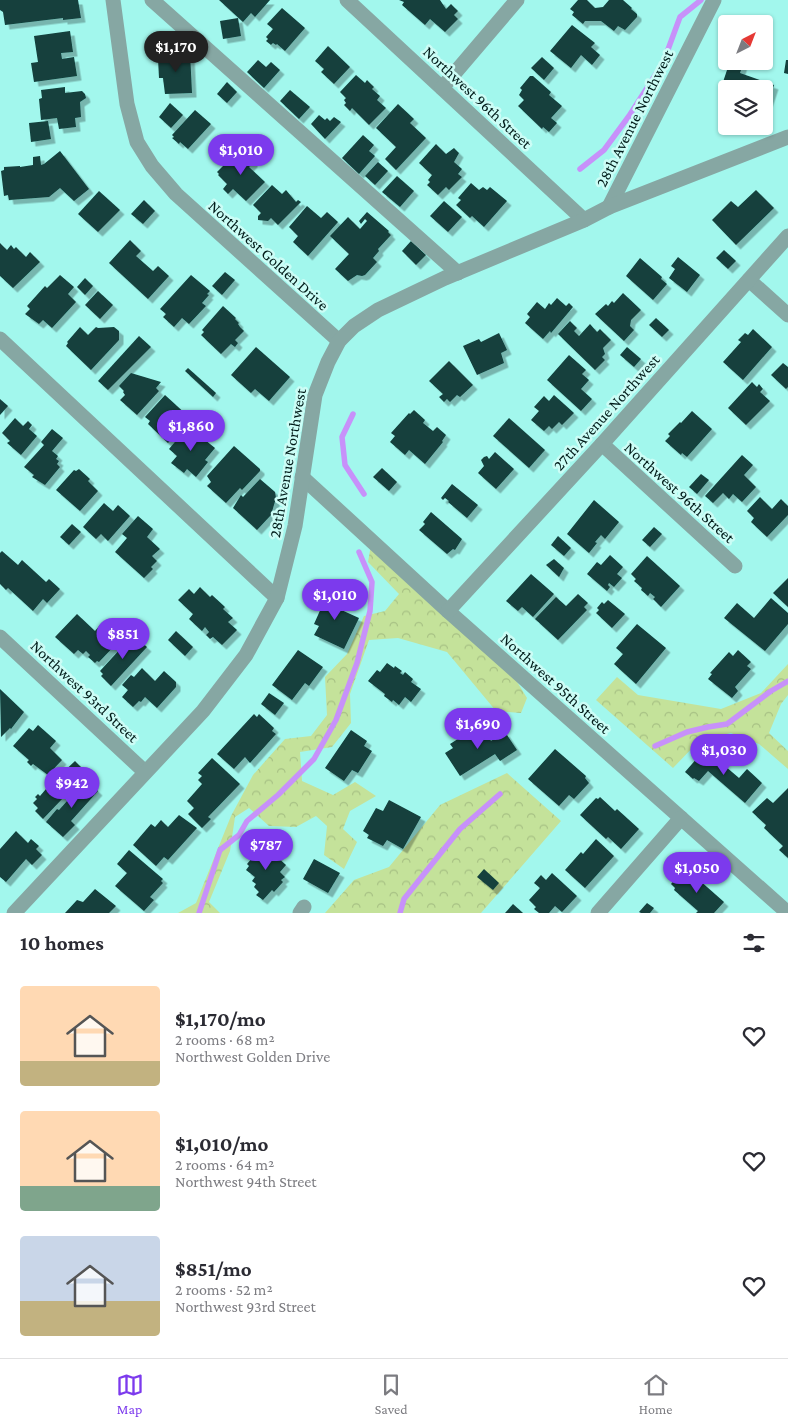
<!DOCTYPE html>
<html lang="en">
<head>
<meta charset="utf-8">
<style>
	body { margin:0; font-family:"Crimson Pro",serif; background:#f7f7f7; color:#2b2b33; height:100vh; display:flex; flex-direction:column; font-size:19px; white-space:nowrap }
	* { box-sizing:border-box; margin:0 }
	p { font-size:16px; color:#7c7c81 }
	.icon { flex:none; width:28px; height:28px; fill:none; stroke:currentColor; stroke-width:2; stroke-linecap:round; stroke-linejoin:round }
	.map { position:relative; height:913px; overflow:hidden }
	.sheet { display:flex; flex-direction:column; background:#fff; flex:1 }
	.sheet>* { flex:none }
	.needle { width:32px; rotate:42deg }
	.tools { position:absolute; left:718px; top:15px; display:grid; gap:10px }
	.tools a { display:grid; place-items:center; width:55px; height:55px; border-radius:5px; background:#fff; box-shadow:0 1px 4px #0004; font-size:25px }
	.price { position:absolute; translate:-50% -42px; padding:0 11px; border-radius:18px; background:#7c3aed; color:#fff; font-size:16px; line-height:32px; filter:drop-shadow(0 1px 2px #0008) }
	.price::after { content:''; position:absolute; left:50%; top:30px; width:15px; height:11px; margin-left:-8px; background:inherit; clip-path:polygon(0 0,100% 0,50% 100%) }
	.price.active { background:#222; color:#fff }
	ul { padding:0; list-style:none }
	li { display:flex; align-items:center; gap:15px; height:125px; padding:0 20px }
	li span { display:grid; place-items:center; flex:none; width:140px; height:100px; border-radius:5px; color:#555 }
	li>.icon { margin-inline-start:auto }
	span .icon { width:60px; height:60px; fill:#fffc; stroke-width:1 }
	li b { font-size:21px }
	h2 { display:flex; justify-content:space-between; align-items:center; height:60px; padding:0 20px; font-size:21px }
	.tab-bar { display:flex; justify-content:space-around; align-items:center; height:70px; border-top:1px solid #e1e1e2; background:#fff; font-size:14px; color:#7c7c81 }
	.tab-bar a { display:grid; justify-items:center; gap:2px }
	.tab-bar .active { color:#7c3aed }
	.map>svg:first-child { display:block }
	.forest { fill:url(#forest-crowns) }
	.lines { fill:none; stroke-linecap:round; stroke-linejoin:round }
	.stream { stroke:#c791fa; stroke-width:5.5 }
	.building { fill:#12403c; filter:url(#shadow) }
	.minor { stroke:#86a7a3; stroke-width:15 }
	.labels { text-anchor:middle; stroke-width:5; stroke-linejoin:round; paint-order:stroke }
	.street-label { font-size:16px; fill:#011b19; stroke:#ccfdf6 }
</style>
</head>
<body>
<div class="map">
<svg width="788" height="913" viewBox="0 0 788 913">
	<defs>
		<pattern id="forest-crowns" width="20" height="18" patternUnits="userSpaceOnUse" patternTransform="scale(1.25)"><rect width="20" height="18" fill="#c4e29a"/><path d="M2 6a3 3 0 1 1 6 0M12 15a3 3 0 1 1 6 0" fill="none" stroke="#a7c184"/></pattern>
		<filter id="shadow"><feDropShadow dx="4.5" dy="4.5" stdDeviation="0" flood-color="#0004"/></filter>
	</defs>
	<rect width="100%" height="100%" fill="#a2f7ed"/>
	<g class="forest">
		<path d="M371,545L511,672L527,698L521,713L496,711L447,652L398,638L369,640L350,694L351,723L332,747L300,752L302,781L333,795L355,782L376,796L350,811L343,829L357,842L344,869L324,855L327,826L316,816L296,827L269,826L249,808L235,817L230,851L209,902L220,913H178L196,903L231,816L253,775L285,739L311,736L327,715L325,677L347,654L364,616L385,611L399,594L368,562Z"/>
		<path d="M788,664V695L781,704L769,733L788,751V769L759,744L731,733L700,740L673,768L596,700L617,677L638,695L721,709L761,693Z"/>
		<path d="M507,773L561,821L481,913H325L354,880L389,867L440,805Z"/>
	</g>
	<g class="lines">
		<g class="stream">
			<path d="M580,169L604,150L629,116L663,63L680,17L701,0"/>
			<path d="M353,414L342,437L345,465L364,494"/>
			<path d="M655,746L687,732L708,727L727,724L771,691L788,681"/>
			<path d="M199,913L220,850L239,835L247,821L278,795L314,759L336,720L357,663L370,611L372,582L359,552"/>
			<path d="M400,913L404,899L460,829L500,794"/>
		</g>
	</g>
	<g class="building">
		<path d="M0,0H78L81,18L63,20V18L5,25L3,12L0,10Z"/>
		<path d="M219,0H270L255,17L251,13L243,22Z"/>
		<path d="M399,0H440L446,9L451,4L458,11L454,15L458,19L445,32L430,19L425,25L402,5L404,2Z"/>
		<path d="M578,0H587L595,8L603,7L609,0H623L632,8L631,9L637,14V17L625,30L618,26L614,31L601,21H585L583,24L572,15L574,12L570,9Z"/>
		<path d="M282,8L305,28L285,51L277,44L276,45L273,43L271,45L266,41L268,39L266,37L273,29L267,24Z"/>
		<path d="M238,18L241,36L223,39L220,21Z"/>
		<path d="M572,25L595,43L591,47L600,55L592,65L581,55L571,68L550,51Z"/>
		<path d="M70,31L73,52L61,53L62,59L74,57L77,76L34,82L31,63L38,62L34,36Z"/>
		<path d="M328,46L350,67L334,84L321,72L324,69L315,61Z"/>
		<path d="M190,53L192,93L165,94L163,78H159L158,59H163V55Z"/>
		<path d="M542,57L554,68L544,80L531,68Z"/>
		<path d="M258,60L266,67L271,62L280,70L264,88L247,72Z"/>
		<path d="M786,60H788V74L784,73Z"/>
		<path d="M730,61L743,64L740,73L774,85L766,109L764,108V89H726V93L720,91Z"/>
		<path d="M356,75L365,83L367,80L374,87L372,89L380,96L377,100L386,108L369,125L352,108L350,111L344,105L346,103L344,100L346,98L340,92Z"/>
		<path d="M530,76H533L551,92L549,95L562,106L551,118L557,123L549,132L543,127L542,129L518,106L524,100L519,95L522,90L520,88Z"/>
		<path d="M227,82L237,92L227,103L217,94Z"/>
		<path d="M65,87V93L82,91L85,94L86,98L80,102L81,117L75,118L76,127L59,129L57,118L41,120L39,99L42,98L41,90Z"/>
		<path d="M290,90L310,107L299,119L280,101Z"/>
		<path d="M170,103L183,115L171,128L159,117Z"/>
		<path d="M398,104L414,119L410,123L426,138L396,170L385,159L396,147L376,128Z"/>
		<path d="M195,110L211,124L188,149L180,142L179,144L172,138L174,137L172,135Z"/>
		<path d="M319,115L325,120L327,118L330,121L334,117L341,122L325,139L311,124Z"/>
		<path d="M48,121L51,139L31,142L29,123Z"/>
		<path d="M363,135L374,145L369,151L375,156L359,174L342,158Z"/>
		<path d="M436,144L446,154L454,148L459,153L454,162L462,169L458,174L462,177L449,190L446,187L438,195L427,185L430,182L428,180L432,175L419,163Z"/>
		<path d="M60,151L89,189L74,201L60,188L49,197L9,200L8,195L4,196L1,171L4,170V167L20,166V167L33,165V157L40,156L41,165L44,164Z"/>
		<path d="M238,151L241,155L247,153L253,159V163L249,167L265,182L246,201L233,189L228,194L223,189L227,184L218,175L219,174L217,172Z"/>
		<path d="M378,162L388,171L375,185L365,176Z"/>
		<path d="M397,176L414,191L400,207L382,192Z"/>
		<path d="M471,183L479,190L483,187L487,190L490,187L507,201L484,227L472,216L470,218L456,205L461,200L458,198Z"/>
		<path d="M272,185L282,194L286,190L296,202L298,200L301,202L278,225L271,218L268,221L258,220V216L261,213L253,205Z"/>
		<path d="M756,190L774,208L736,245L712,220L731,201L738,207Z"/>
		<path d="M99,191L120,210L98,232L78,214Z"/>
		<path d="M144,200L155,211L143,224L131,214Z"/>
		<path d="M444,201L462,217L448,232L430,216Z"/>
		<path d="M307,206L321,218L327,212L338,222L308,256L293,242L298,236L289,227Z"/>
		<path d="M367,212L389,231L388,232L391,235L378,249L379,251L373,258L377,262L365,275L362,276L357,275L348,281L335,269L349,254L330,236L348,217L360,229L367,221L365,219L361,224L359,221Z"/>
		<path d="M130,240L141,251L136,256L153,271L158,266L169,276L148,299L109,263Z"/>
		<path d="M411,241L426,255L416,265L402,251Z"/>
		<path d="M0,243L7,250L11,245L14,249L16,247L26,257L30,252L40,262L13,288L0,276Z"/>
		<path d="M724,250L736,261L728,269L716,258Z"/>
		<path d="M678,257L700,275L687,292L669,278L675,269L671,266Z"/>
		<path d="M640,258L662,277L661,279L667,284L653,300L626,276Z"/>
		<path d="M225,272L235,280L222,295L212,286Z"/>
		<path d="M60,275L74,287L68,294L76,302L52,328L43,320L39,324L25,314L30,309L27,306L45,286L47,288Z"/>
		<path d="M191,275L210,291L207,294L209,295L202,303L206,306L189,324L182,318L174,327L163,317L166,314L160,309Z"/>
		<path d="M85,278L93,286L85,295L77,287Z"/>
		<path d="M98,291L113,305L100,319L85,305Z"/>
		<path d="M623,293L641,310L631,320L630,326L634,330L624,341L595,314L606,304L608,306L612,301L614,303Z"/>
		<path d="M557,298L566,306L569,303L573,307L551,333L550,331L543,339L525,323L530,317L527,314L537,302L545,309L549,303L551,305Z"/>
		<path d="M223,306L236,318L235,319L239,323L238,324L240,327L244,331L235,340L238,343L235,347L231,344L221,354L201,335L204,332L202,330Z"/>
		<path d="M656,318L669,330L662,337L649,325Z"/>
		<path d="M570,321L577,328L574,331L579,336L590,324L597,332L600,329L611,340L603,348L605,354L602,357L605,360L595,370L558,334Z"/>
		<path d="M80,327L88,335L96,327L98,328L114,327L119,331V340L91,370L66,346L68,343L67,342Z"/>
		<path d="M753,329L772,347L743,380L723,362L741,342L738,340L745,333L748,335Z"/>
		<path d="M499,333L507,350L501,353L504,363L477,375L463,346L479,339L481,342Z"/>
		<path d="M139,336L151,347L108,390L98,381Z"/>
		<path d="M256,347L290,377L269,401L255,389L251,393L231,375Z"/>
		<path d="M627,347L641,359L634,367L620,355Z"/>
		<path d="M569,355L586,370L582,374L589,380L581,389L592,399L581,411L547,380Z"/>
		<path d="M449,361L473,385L460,397L457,395L450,402L447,399L444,402L439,397L443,394L429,381Z"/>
		<path d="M783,363L788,367V387L786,389L771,375Z"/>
		<path d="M188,368L216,393L213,397L185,371Z"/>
		<path d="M131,373L161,382L156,388L159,391L137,415L120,400L125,395L123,392L124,391L119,386Z"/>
		<path d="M752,382L757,387L759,384L763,389L760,392L770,401L746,425L728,408Z"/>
		<path d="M165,395L189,417L174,433L176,434L168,443L148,424L150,421L145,417Z"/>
		<path d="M554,395L574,413L562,425L559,422L552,429L549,426L544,431L531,420L539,411L534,407L544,396L549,401Z"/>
		<path d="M0,399L8,406L0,415Z"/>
		<path d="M414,410L425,420L423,423L433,431L437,427L446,435L442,441L443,442L425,464L409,450L405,455L390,442L395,436L391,433L409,413L410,414Z"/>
		<path d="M692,411L712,429L687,457L682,453L681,455L665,441L670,436L668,434L680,422L681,423Z"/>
		<path d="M15,418L23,426L28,421L32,425L29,429L37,436L21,455L7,443L10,441L2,433Z"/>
		<path d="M509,418L545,450L529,468L493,436Z"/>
		<path d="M191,425L197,430L195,432L215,448L205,460L208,462L196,477L187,469L184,473L171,463L177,456L169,449L185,430L186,431Z"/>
		<path d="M52,429L63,438L52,451L58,456L56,459L59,461L57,464L60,467L45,485L32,477L34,475L24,467L44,445L41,442Z"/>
		<path d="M234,446L260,469V471L242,490L240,488L226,503L207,486L211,482L207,476Z"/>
		<path d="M495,452L514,469L496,489L478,473L484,466L481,460L484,457L487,456L489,459Z"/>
		<path d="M742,455L753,465L744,475L756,487L742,502L733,494L729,499L723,493L713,503L705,496Z"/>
		<path d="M382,468L397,482L389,491L373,477Z"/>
		<path d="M79,469L90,479L88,481L98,491L80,511L56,490L74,470L76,471Z"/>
		<path d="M701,474L709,480L697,494L689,487Z"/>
		<path d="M260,479L275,492L276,498L271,515L257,530L233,508L241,495L243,497Z"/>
		<path d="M452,484L478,505L467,518L448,502L449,501L445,498L443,500L441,498Z"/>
		<path d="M760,497L772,509L781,499L788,506V515L767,537L751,522L754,518L747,511Z"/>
		<path d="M594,500L619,522L605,539L601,535L595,542L597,543L589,553L567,534Z"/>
		<path d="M104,503L113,511L118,505L130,516L108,541L101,534L96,539L83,527Z"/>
		<path d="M431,512L462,539L455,550L453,549L447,554L419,530L425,524L423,522Z"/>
		<path d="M138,516L153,529L147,537L160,549L152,556L157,561L151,567L153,569L144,578L115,552L127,538L122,534Z"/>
		<path d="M72,524L81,532L69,545L60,537Z"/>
		<path d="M654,527L662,534L650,547L642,540Z"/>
		<path d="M558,536L571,548L564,556L551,545Z"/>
		<path d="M2,551L18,565L22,560L46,582L49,579L60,589L47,603L43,599L33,611L8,588L6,590L0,584V553Z"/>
		<path d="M610,555L623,567L617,574L622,578L614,587L609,583L608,585L610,587L607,591L587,574L597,562L601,565Z"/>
		<path d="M647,556L680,586L661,607L653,599L655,597L650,593L648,596L641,590L642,588L634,581L636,579L631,574Z"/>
		<path d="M554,559L564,568L559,577L546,565Z"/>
		<path d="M531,574L554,594L533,617L522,607L518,611L506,601Z"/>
		<path d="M788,578V607L773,593Z"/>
		<path d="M331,586L344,592L337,608L359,618L344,649L314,635L319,626L314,624Z"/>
		<path d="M200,587L210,597L212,595L225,607L223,609L233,618L228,622L237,630L222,645L213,637L210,639L206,635L209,632L205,627L202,631L189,619L193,614L178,600L189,589L194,594Z"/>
		<path d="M578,594L588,603L584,607L587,610L558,640L535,619L556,597L566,606Z"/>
		<path d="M771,598L788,613V624L765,651L724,618L737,603L754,618Z"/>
		<path d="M608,600L625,614L612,628L596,613L599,610L597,608L602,602L604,604Z"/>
		<path d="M77,614L95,631L100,625L118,642L99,662L97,661L95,663L88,657L90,655L86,651L83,654L78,650L74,654L55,637Z"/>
		<path d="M637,624L666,648L636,684L614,664L623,654L616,648Z"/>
		<path d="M176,631L193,647L185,656L168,640Z"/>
		<path d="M133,635L147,647L111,686L101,676L103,674L100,671Z"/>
		<path d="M298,650L323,667L309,686L305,683L292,700L272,685Z"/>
		<path d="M738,650L751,662L747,666L751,669L735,687L738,691L732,698L708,679L712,674L710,673L729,652L733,656Z"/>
		<path d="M387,663L394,668L395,666L402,671L400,673L403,675L405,672L413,679L411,682L421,689L411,702L405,697L399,705L393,700L392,702L384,696L385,694L368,681L377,670L380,672Z"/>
		<path d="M142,668L155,681L164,671L176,682V687L157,708L145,697L141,702L139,701L133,707L122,697L128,690L122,685L131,675L134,677Z"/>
		<path d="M0,689L24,712L11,729L10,728L1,737Z"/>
		<path d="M269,693L284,703L275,715L261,704Z"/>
		<path d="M254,714L257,717L259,714L274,728L272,731L276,734L250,763L245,757L234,769L217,754Z"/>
		<path d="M38,725L56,741L50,748L62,760L48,775L33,764L31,766L27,762L29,760L13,746L29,728L33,731Z"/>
		<path d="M482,728L491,741L505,732L517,750L500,761L495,754L460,776L445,753L453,748L450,744L472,730L474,734Z"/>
		<path d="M351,730L367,741L364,746L372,751L358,773L352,770L344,781L325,768Z"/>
		<path d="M555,749L586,776L585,778L589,783L574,799L569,795L559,806L528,779Z"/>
		<path d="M705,749L739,778L747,769L762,783L745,803L708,771L699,781L694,778L693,779L685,772Z"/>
		<path d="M212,758L240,784L208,817L211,819L202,828L188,814L194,808L187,801L202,784L198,780L202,776L198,773Z"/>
		<path d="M75,761L86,772L82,775L83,777L43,819L35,811L38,808L33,803L37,799L35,797L38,794L40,796L46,789L47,790L56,779Z"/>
		<path d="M86,780L98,791L71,821L75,825L63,837L46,822L57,809L59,810Z"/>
		<path d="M788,788V858L779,850L783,846L764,828L766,825L752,812L767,798L773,803Z"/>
		<path d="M600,797L615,811L617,809L639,829L621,849L608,837L606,839L580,815L596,798L598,799Z"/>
		<path d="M389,800L421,817L403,849L387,840L383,846L367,838L369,835L363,831L376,808L383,811Z"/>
		<path d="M179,815L197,828L168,860L164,857L156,866L133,845L151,824L155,827L161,820L168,827Z"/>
		<path d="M16,831L28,843L31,839L39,846L36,849L42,855L32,865L26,859L6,882L0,877V849Z"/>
		<path d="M596,839L614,856L585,888L565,870L581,852L583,854Z"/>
		<path d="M264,844L280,853L277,857L286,865L280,872L285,877L281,880L283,882L274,892L272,890L263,900L256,895L259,892L254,887L256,884L252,881L255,877L246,870L249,866L247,864Z"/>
		<path d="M129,850L163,879L161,881L163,883L150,897L154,900L144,911L115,886L127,873L117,864Z"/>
		<path d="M314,859L340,873L328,893L303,879Z"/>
		<path d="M484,869L499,883L493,890L477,877Z"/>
		<path d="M690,872L724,902L714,913H696L698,911L674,890L675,888L671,884L677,877L682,881Z"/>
		<path d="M552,873L577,896L562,912L555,906L549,913H539L534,909L536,907L529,900L540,888L534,883L541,875L546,880Z"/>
		<path d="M95,889L116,906L109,913H65L77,900L83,902Z"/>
		<path d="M647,903L654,908L650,913H641L639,912Z"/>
		<path d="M513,904L523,913H505Z"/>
	</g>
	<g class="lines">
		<g class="minor">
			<path d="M113,0L127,104L137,142L152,166L176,194L339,341"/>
			<path d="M152,0L458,273"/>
			<path d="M347,0L584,220"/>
			<path d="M442,88L517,0"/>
			<path d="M609,207L714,0"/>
			<path d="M749,280L788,315"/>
			<path d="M0,339L277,598"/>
			<path d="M602,444L735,566"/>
			<path d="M302,477L448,611L788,913"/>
			<path d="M448,611L602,444L788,236"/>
			<path d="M0,637L145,772"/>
			<path d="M14,913L203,711L246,655L277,598L295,526L315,395L328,362L339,341L354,326L378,310L445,278L584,220L609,207L788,137"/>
			<path d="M300,913L304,907"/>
			<path d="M598,913L681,818"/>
		</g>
	</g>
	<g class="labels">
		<g class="street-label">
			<text transform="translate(478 97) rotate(43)" y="6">Northwest 96th Street</text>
			<text transform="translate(634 118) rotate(-63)" y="6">28th Avenue Northwest</text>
			<text transform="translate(269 255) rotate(42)" y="6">Northwest Golden Drive</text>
			<text transform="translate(606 412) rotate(-48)" y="6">27th Avenue Northwest</text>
			<text transform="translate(287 463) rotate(-80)" y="6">28th Avenue Northwest</text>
			<text transform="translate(680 492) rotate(42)" y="6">Northwest 96th Street</text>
			<text transform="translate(556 683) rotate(42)" y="6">Northwest 95th Street</text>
			<text transform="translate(85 691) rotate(43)" y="6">Northwest 93rd Street</text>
		</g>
	</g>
</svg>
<div class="tools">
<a><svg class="needle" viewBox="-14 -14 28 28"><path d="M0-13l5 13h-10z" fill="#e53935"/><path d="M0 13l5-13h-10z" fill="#7c7c81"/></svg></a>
<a><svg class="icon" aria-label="layers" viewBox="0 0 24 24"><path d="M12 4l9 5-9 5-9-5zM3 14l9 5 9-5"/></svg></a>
</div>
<b class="price active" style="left:176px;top:73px">$1,170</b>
<b class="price" style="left:241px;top:176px">$1,010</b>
<b class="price" style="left:191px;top:452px">$1,860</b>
<b class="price" style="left:335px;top:621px">$1,010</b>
<b class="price" style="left:123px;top:660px">$851</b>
<b class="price" style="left:478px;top:750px">$1,690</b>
<b class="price" style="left:724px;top:776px">$1,030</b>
<b class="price" style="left:72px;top:809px">$942</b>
<b class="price" style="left:266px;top:871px">$787</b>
<b class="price" style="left:697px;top:894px">$1,050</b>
</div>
<section class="sheet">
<h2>10 homes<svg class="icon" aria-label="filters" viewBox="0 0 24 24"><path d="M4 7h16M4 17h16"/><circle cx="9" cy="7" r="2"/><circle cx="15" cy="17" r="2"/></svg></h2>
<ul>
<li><span style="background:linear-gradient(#ffd9b3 75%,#c2b280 0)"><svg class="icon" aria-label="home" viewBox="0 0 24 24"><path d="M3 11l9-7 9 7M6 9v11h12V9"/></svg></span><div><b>$1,170/mo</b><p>2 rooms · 68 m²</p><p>Northwest Golden Drive</p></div><svg class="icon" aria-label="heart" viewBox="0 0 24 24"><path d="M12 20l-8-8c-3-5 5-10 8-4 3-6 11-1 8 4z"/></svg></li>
<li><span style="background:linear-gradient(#ffd9b3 75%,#7fa58c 0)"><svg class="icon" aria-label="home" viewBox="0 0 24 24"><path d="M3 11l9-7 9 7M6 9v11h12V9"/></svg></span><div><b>$1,010/mo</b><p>2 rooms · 64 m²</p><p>Northwest 94th Street</p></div><svg class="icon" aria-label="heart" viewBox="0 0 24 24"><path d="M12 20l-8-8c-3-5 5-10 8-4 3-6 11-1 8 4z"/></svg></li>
<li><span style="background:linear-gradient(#c9d6e8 65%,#c2b280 0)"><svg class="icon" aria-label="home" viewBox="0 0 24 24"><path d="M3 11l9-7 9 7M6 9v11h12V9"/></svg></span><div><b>$851/mo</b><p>2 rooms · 52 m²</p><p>Northwest 93rd Street</p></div><svg class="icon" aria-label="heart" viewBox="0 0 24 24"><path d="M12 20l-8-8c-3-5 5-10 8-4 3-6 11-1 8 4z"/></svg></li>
</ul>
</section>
<nav class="tab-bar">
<a class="active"><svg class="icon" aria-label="map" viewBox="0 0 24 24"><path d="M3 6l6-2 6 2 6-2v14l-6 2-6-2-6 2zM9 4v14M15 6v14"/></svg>Map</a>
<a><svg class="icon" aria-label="saved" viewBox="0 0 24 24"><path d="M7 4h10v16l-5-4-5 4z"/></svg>Saved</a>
<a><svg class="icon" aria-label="home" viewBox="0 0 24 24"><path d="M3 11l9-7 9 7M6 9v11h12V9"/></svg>Home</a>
</nav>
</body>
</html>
